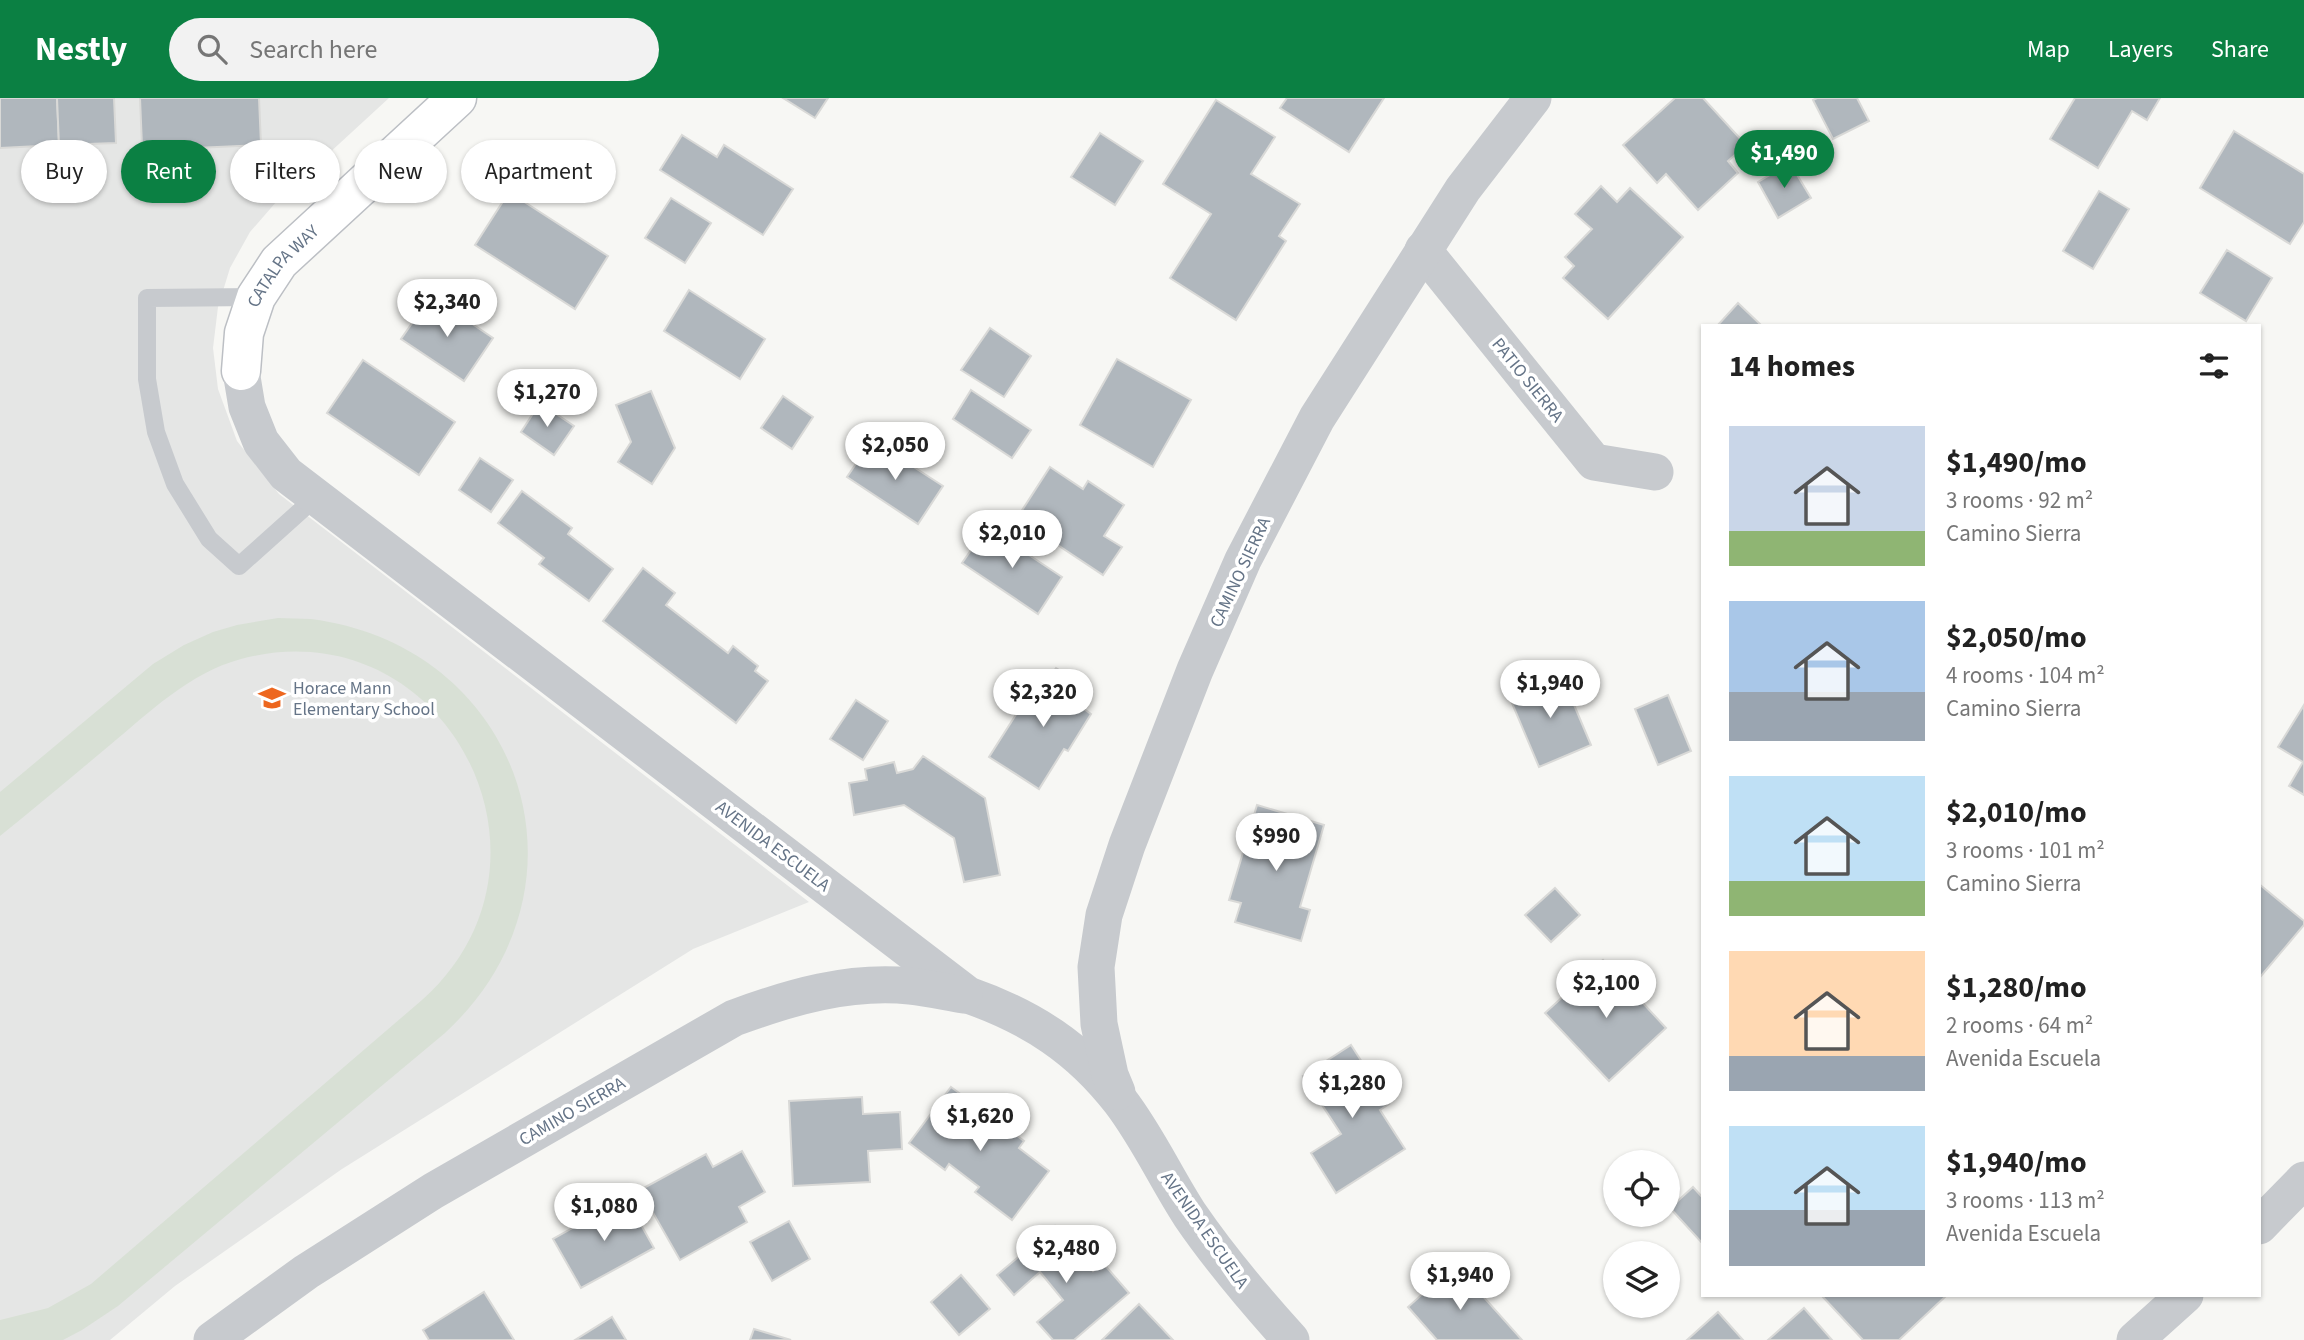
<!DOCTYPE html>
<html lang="en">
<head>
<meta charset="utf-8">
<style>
	body { margin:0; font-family:"Source Sans 3",sans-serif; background:#f2f2f2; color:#222; height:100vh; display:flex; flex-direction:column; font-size:26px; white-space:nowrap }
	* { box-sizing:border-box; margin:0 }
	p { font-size:23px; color:#767676 }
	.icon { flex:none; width:38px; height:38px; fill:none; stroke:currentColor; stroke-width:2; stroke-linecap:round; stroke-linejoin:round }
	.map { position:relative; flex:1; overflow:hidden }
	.drawer { position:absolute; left:1701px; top:226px; width:560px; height:973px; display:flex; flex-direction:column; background:#fff; border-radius:0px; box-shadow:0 2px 5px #0004 }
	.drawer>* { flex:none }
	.guide { position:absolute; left:21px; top:42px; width:665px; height:63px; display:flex; gap:14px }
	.controls { position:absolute; left:1603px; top:1052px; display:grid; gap:14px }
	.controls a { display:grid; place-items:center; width:77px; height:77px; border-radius:50%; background:#fff; box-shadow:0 2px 5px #0004; font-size:35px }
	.price { position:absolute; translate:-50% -60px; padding:0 16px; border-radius:24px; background:#fff; color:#222; font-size:23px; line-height:46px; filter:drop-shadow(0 2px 4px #0008) }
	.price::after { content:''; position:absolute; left:50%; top:42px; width:21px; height:16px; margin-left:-10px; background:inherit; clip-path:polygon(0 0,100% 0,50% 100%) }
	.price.selected { background:#0b8043; color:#fff }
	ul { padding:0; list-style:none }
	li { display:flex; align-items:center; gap:21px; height:175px; padding:0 28px }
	li span { display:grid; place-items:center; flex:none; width:196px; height:140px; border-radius:0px; color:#555 }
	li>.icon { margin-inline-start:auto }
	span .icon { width:84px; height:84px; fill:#fffc; stroke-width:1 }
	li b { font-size:30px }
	h2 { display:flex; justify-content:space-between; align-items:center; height:84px; padding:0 28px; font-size:30px }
	.pill { padding:0 24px; border-radius:32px; background:#fff; box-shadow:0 2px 5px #0004; font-size:24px; line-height:63px }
	.pill.selected { background:#0b8043; color:#fff }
	header { display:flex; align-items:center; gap:42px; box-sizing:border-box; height:98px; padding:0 35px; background:#0b8043; color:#fff }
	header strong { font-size:33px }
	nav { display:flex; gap:38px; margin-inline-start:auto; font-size:24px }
	.search { width:490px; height:63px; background:#f2f2f2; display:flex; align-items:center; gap:18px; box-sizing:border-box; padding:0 24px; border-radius:38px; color:#767676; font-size:26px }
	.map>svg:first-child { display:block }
	.built { fill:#e5e6e5 }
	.green { fill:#d8e0d5 }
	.building { fill:#b0b7bd; stroke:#d9d9d7; stroke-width:2 }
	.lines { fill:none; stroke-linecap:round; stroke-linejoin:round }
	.secondary-casing { stroke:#bcbfc4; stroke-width:41 }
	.lane { stroke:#c7cace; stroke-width:18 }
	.street { stroke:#c7cace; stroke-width:37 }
	.secondary { stroke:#fff; stroke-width:38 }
	.labels { text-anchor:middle; stroke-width:7; stroke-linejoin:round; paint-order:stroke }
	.street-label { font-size:18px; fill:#657487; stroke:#fff }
	.poi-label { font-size:18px; fill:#657487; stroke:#fff; text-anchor:start }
</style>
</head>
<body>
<header>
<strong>Nestly</strong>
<div class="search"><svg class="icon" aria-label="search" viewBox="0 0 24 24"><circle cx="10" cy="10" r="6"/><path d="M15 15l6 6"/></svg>Search here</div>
<nav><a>Map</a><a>Layers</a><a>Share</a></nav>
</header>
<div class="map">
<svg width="2304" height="1242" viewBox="0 0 2304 1242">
	<rect width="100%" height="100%" fill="#f7f7f4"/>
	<path class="built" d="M0,0H389L277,103L250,134L230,170L218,209L213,250L218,291L237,343L279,396L809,804L693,851L342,1071L175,1188L110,1242H0Z"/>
	<path class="green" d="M311,521C522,548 603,789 445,935L118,1208L82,1232L63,1242H0V1222L48,1210L91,1186L422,902C579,762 444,507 241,561C189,575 150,614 110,647C73,678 37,708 0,738V694L153,566L184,547L213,534L237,527L278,520Z"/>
	<g class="building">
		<path d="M0,0H57L59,47L0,50Z"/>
		<path d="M57,0H114L116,45L59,47Z"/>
		<path d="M140,0H259L261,47L173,51V47L142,48Z"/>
		<path d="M783,0H828L815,20Z"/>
		<path d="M1287,0H1384L1349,54L1280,10Z"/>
		<path d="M1675,0H1703L1746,47L1728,63L1738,75L1698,112L1666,76L1657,85L1623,47Z"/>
		<path d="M1817,0H1857L1869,23L1833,41L1813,2Z"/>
		<path d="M2075,0H2160L2147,22L2132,13L2098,70L2050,41Z"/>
		<path d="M1216,2L1275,39L1251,76L1300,106L1279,138L1286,143L1236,222L1170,180L1211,116L1163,86Z"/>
		<path d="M2234,33L2304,76V124L2290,146L2200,90Z"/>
		<path d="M1100,35L1143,63L1115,107L1071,79Z"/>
		<path d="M682,37L717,59L724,47L793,91L763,137L660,72Z"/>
		<path d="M1790,65L1811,100L1778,120L1758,84Z"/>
		<path d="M1601,88L1617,104L1630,90L1683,139L1608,221L1563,180L1574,168L1565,159L1592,131L1575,116Z"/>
		<path d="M2099,93L2129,111L2093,171L2063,153Z"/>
		<path d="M509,94L608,158L575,211L475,147Z"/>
		<path d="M671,100L711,125L685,165L645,140Z"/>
		<path d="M2227,152L2272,180L2246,223L2200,195Z"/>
		<path d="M689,192L765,241L740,281L664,233Z"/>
		<path d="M431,198L493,240L464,283L401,241Z"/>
		<path d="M1738,205L1762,228H1717Z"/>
		<path d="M990,230L1031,258L1004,299L961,272Z"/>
		<path d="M1117,261L1191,302L1153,369L1080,327Z"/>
		<path d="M363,262L455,324L419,377L327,315Z"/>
		<path d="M971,292L1031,332L1012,360L953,321Z"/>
		<path d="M651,293L675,350L652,386L618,364L631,344L616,307Z"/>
		<path d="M783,298L813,319L792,351L761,330Z"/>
		<path d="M540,305L574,328L554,357L521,334Z"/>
		<path d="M872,342L943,388L918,426L847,379Z"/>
		<path d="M480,360L513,382L491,414L459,392Z"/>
		<path d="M1050,369L1083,391L1088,383L1124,407L1104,438L1122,449L1103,477L1017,420Z"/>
		<path d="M522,393L572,430L568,436L613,471L589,503L539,466L544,460L498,425Z"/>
		<path d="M987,429L1062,479L1038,516L962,465Z"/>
		<path d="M643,470L675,495L666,507L728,555L733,548L758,568L755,573L768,583L736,625L603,523Z"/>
		<path d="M1056,570L1088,590L1077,606L1091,616L1068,653L1064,651L1039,691L989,659L1036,585L1043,589Z"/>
		<path d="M1561,576L1591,647L1539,669L1509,598Z"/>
		<path d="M1668,597L1691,653L1658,667L1635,611Z"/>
		<path d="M856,602L888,623L863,662L830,641Z"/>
		<path d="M2304,607V697L2289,688L2303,664L2278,649Z"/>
		<path d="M923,658L985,700L1000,777L964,784L954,740L904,707L854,717L849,685L867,682L865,671L894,664L897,675L913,671Z"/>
		<path d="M1257,707L1324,727L1300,809L1310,812L1301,843L1235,824L1241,805L1229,802Z"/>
		<path d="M2259,786L2304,823V827L2261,878L2259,877Z"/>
		<path d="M1555,790L1580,817L1551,844L1525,817Z"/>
		<path d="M1603,862L1666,930L1609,983L1545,915Z"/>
		<path d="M1351,947L1389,1006L1380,1012L1405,1051L1336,1095L1311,1055L1341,1036L1303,978Z"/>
		<path d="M951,989L1024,1043L1019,1050L1049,1073L1012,1122L975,1094L979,1089L949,1066L945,1072L909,1045Z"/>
		<path d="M862,999L863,1016L900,1014L902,1051L868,1053L870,1084L793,1088L789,1003Z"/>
		<path d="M742,1053L765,1094L739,1109L747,1124L680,1162L640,1092L706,1056L713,1069Z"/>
		<path d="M1693,1089L1703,1100V1146L1670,1110Z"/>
		<path d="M626,1100L654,1150L581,1190L553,1141Z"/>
		<path d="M789,1123L810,1161L772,1183L750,1144Z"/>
		<path d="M1055,1128L1093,1173L1103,1165L1129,1195L1074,1242H1053L1037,1224L1063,1202L1040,1174L1014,1197L997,1177Z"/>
		<path d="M1455,1167L1522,1242H1437L1408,1209Z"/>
		<path d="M961,1177L990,1211L959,1237L931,1204Z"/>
		<path d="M484,1194L514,1242H429L423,1232Z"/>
		<path d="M1821,1197H1947L1899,1242H1863Z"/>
		<path d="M1139,1206L1173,1242H1102Z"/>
		<path d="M1804,1210L1832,1242H1768Z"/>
		<path d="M1718,1214L1743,1242H1687Z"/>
		<path d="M612,1219L626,1242H575Z"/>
		<path d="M754,1231L791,1242H750Z"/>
	</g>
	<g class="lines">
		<defs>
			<g id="secondary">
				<path id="s1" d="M241,273L244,235L256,199L279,164L457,0"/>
			</g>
		</defs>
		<use href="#secondary" class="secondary-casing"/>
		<path class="lane" d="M256,199L147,200V281L156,334L175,386L209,441L239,468L316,399"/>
		<g class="street">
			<path d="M1423,152L1594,364L1655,374"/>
			<path d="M241,273L247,309L261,344L286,376L968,897C1031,919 1079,950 1120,1003C1147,1038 1166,1080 1190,1117C1220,1161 1255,1202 1291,1242"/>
			<path d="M1117,994L1110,977L1099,926L1096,869L1104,817L1127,747L1195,572L1243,462L1317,320L1463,91L1533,0"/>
			<path d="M2259,1128L2304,1082"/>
			<path d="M212,1242L306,1174L433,1093L734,920C791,899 849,882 910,888C928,890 946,894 964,897"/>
			<path d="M2135,1242L2185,1197"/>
		</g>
		<use href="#secondary" class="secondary"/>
	</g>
	<defs>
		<symbol id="school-bare" viewBox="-9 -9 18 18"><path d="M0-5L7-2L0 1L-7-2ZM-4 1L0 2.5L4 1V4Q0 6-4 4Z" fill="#ed671f" stroke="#fff" stroke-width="2.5" paint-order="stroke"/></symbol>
	</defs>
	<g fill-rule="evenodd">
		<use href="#school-bare" x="253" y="581" width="38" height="38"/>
	</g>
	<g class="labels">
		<g class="street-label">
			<text dy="6" stroke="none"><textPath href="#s1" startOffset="117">CATALPA WAY</textPath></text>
			<text transform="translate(1528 282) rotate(51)" y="6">PATIO SIERRA</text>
			<text transform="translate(1240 474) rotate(-65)" y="6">CAMINO SIERRA</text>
			<text transform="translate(773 748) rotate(37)" y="6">AVENIDA ESCUELA</text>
			<text transform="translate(572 1013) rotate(-30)" y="6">CAMINO SIERRA</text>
			<text transform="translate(1205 1132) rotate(55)" y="6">AVENIDA ESCUELA</text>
		</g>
		<g class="poi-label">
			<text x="293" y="596">Horace Mann<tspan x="293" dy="21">Elementary School</tspan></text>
		</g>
	</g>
</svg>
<div class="controls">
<a><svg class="icon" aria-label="locate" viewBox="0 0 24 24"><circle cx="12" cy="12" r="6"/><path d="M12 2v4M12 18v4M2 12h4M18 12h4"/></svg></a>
<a><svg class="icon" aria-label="layers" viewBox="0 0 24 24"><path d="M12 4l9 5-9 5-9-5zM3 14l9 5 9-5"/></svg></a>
</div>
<b class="price selected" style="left:1784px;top:92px">$1,490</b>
<b class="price" style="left:447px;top:241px">$2,340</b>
<b class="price" style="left:547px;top:331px">$1,270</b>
<b class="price" style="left:895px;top:384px">$2,050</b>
<b class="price" style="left:1012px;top:472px">$2,010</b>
<b class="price" style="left:1550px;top:622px">$1,940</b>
<b class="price" style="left:1043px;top:631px">$2,320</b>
<b class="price" style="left:1276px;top:775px">$990</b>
<b class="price" style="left:1606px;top:922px">$2,100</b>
<b class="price" style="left:1352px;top:1022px">$1,280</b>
<b class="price" style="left:980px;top:1055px">$1,620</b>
<b class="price" style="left:604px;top:1145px">$1,080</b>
<b class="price" style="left:1066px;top:1187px">$2,480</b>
<b class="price" style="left:1460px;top:1214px">$1,940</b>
<div class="guide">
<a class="pill">Buy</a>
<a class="pill selected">Rent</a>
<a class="pill">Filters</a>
<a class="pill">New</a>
<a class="pill">Apartment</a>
</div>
<section class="drawer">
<h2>14 homes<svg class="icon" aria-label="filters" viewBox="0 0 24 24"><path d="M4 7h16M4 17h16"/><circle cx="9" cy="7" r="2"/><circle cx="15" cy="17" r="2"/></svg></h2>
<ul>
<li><span style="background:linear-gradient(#c9d6e8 75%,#8fb573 0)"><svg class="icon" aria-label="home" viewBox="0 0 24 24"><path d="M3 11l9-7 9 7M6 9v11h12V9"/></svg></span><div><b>$1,490/mo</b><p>3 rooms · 92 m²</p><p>Camino Sierra</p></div></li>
<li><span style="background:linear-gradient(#a9c7e8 65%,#9aa5b1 0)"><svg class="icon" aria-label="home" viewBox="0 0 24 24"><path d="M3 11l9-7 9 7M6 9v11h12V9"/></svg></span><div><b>$2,050/mo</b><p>4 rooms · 104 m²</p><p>Camino Sierra</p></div></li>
<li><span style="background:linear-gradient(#bfe0f5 75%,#8fb573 0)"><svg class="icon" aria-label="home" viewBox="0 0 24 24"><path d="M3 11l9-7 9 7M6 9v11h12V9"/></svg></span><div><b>$2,010/mo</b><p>3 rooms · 101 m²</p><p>Camino Sierra</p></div></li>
<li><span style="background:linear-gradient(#ffd9b3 75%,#9aa5b1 0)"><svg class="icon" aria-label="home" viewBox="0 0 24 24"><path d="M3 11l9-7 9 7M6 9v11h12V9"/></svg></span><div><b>$1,280/mo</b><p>2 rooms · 64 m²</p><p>Avenida Escuela</p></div></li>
<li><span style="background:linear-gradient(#bfe0f5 60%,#9aa5b1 0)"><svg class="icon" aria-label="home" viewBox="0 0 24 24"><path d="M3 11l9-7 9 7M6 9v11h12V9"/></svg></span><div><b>$1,940/mo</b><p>3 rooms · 113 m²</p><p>Avenida Escuela</p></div></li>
</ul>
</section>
</div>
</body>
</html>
